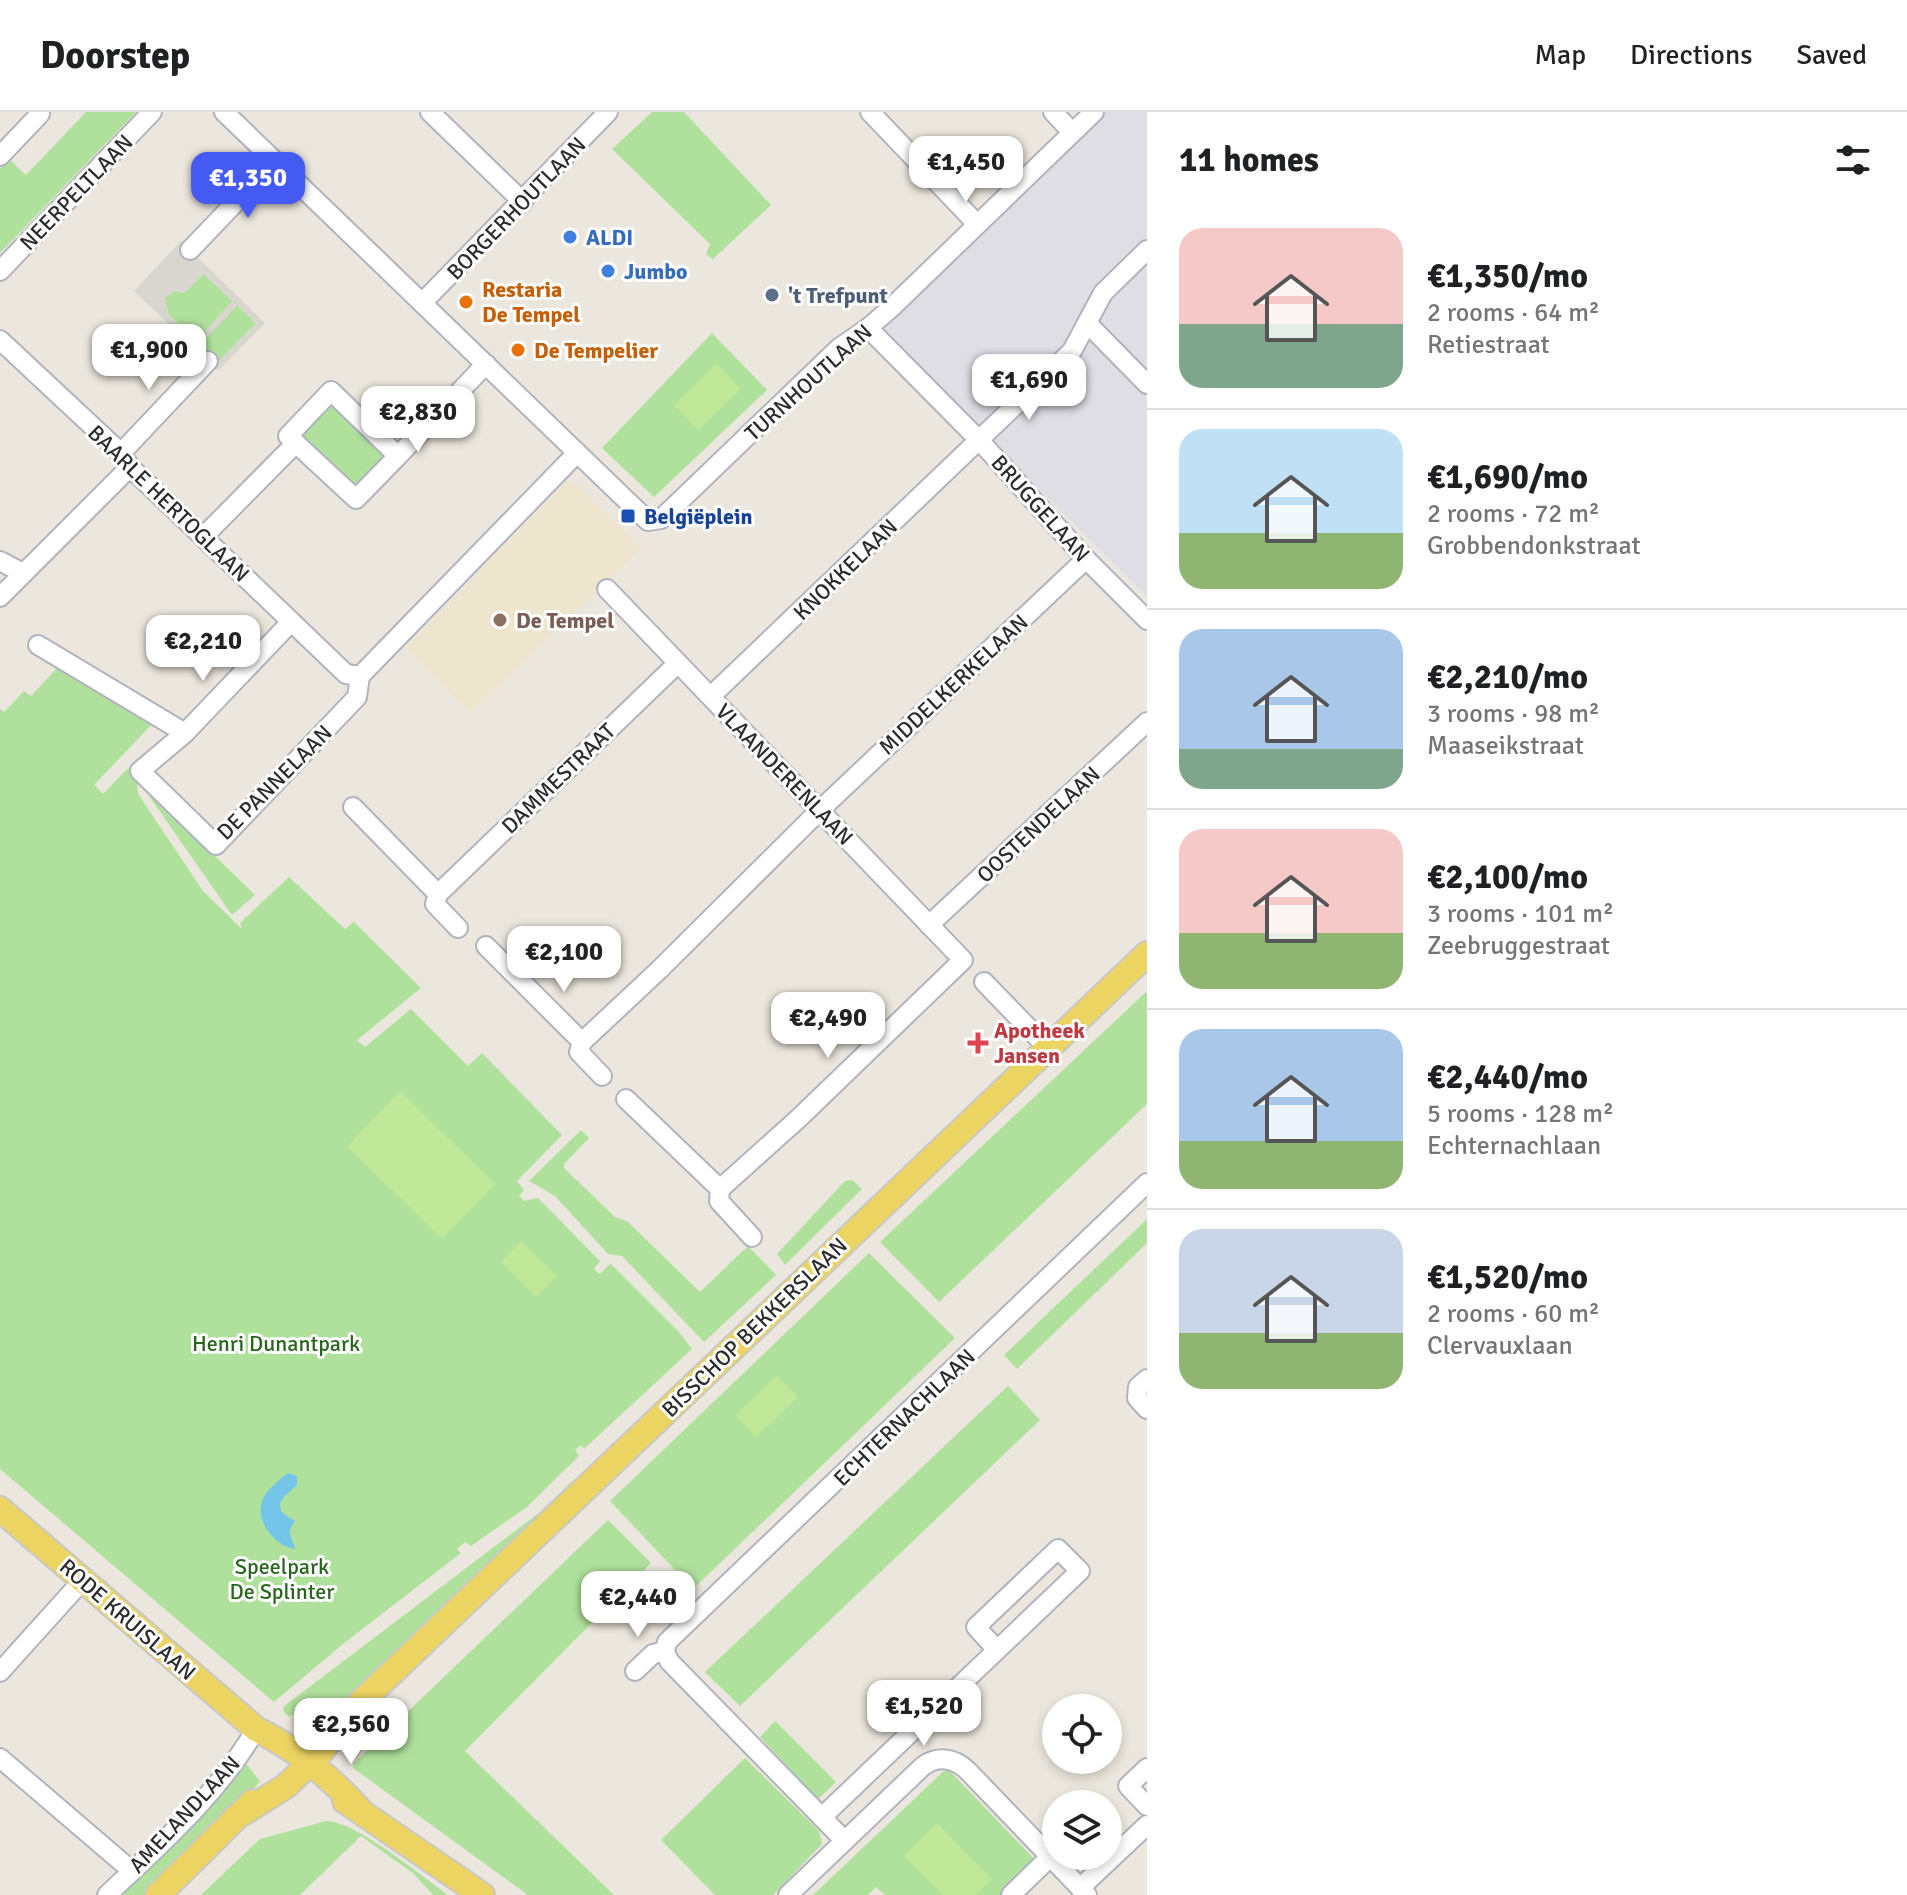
<!DOCTYPE html>
<html lang="en">
<head>
<meta charset="utf-8">
<style>
	body { margin:0; font-family:Signika,sans-serif; background:#f2f2f2; color:#202124; height:100vh; display:flex; flex-direction:column; font-size:30px; white-space:nowrap }
	* { box-sizing:border-box; margin:0 }
	p { font-size:26px; color:#757577 }
	.icon { flex:none; width:44px; height:44px; fill:none; stroke:currentColor; stroke-width:2; stroke-linecap:round; stroke-linejoin:round }
	.map { position:relative; flex:1; overflow:hidden }
	.sheet { display:flex; flex-direction:column; background:#fff; width:760px }
	.sheet>* { flex:none }
	.buttons { position:absolute; left:1042px; top:1582px; display:grid; gap:16px }
	.buttons a { display:grid; place-items:center; width:80px; height:80px; border-radius:50%; background:#fff; box-shadow:0 4px 12px #0003; font-size:40px }
	.price { position:absolute; translate:-50% -68px; padding:0 18px; border-radius:16px; background:#fff; color:#222; font-size:26px; line-height:52px; filter:drop-shadow(0 2px 4px #0008) }
	.price::after { content:''; position:absolute; left:50%; top:48px; width:24px; height:18px; margin-left:-12px; background:inherit; clip-path:polygon(0 0,100% 0,50% 100%) }
	.price.active { background:#445af3; color:#fff }
	ul { padding:0; list-style:none }
	li { display:flex; align-items:center; gap:24px; height:200px; padding:0 32px }
	li+li { border-top:2px solid #e0e0e0 }
	li span { display:grid; place-items:center; flex:none; width:224px; height:160px; border-radius:24px; color:#555 }
	li>.icon { margin-inline-start:auto }
	span .icon { width:96px; height:96px; fill:#fffc; stroke-width:1 }
	li b { font-size:34px }
	h2 { display:flex; justify-content:space-between; align-items:center; height:96px; padding:0 32px; font-size:34px }
	header { display:flex; align-items:center; gap:48px; box-sizing:border-box; height:112px; padding:0 40px; background:#fff; border-bottom:2px solid #e0e0e0 }
	header strong { font-size:38px }
	nav { display:flex; gap:44px; margin-inline-start:auto; font-size:28px }
	main { display:flex; flex:1; min-height:0 }
	.map>svg:first-child { display:block }
	.industrial { fill:#e0dee5 }
	.education { fill:#ede5ce }
	.green { fill:#b0e19c }
	.pitch { fill:#c1e898 }
	.plaza { fill:#d9d6d0; fill-rule:evenodd }
	.water { fill:#75c4ea }
	.lines { fill:none; stroke-linecap:round; stroke-linejoin:round }
	.minor-casing { stroke:#b1b3be; stroke-width:22 }
	.major-casing { stroke:#c8c8c8; stroke-width:28 }
	.minor { stroke:#fff; stroke-width:18 }
	.major { stroke:#ecd463; stroke-width:24 }
	.shop-dot { fill:#3f7fe0; stroke:#fff; stroke-width:3 }
	.service-dot { fill:#5c6f8a; stroke:#fff; stroke-width:3 }
	.food-dot { fill:#e8710a; stroke:#fff; stroke-width:3 }
	.transit-dot { fill:#1a4fb4; stroke:#fff; stroke-width:3 }
	.education-dot { fill:#8d6e63; stroke:#fff; stroke-width:3 }
	.health-dot { fill:#e0444e; stroke:#fff; stroke-width:3 }
	.labels { text-anchor:middle; stroke-width:6; stroke-linejoin:round; paint-order:stroke }
	.street-label { font-size:22px; fill:#2b2b2b; stroke:#fff }
	.shop-label { font-size:22px; font-weight:bold; fill:#366cbe; stroke:#fff; text-anchor:start }
	.food-label { font-size:22px; font-weight:bold; fill:#c56008; stroke:#fff; text-anchor:start }
	.service-label { font-size:22px; font-weight:bold; fill:#4e5e75; stroke:#fff; text-anchor:start }
	.transit-label { font-size:22px; font-weight:bold; fill:#164399; stroke:#fff; text-anchor:start }
	.education-label { font-size:22px; font-weight:bold; fill:#785e54; stroke:#fff; text-anchor:start }
	.health-label { font-size:22px; font-weight:bold; fill:#be3a42; stroke:#fff; text-anchor:start }
	.park-label { font-size:22px; fill:#28661d; stroke:#fff }
</style>
</head>
<body>
<header>
<strong>Doorstep</strong>
<nav><a>Map</a><a>Directions</a><a>Saved</a></nav>
</header>
<main>
<div class="map">
<svg width="1147" height="1783" viewBox="0 0 1147 1783">
	<rect width="100%" height="100%" fill="#ece7de"/>
	<path class="industrial" d="M1101,0H1147V485L881,218Z"/>
	<path class="education" d="M567,369L574,370L642,436L470,601L406,535Z"/>
	<g class="green">
		<path d="M86,0H136L0,141V56L10,48L26,63Z"/>
		<path d="M652,0H684L771,93L713,147L706,142L710,132L612,37Z"/>
		<path d="M202,163H205L233,189L202,224H192L168,202L165,186L174,179L184,181Z"/>
		<path d="M237,193L256,211L218,250L200,232Z"/>
		<path d="M712,221L767,278L654,385L602,336Z"/>
		<path d="M328,286L390,342L355,379L296,319Z"/>
		<path d="M58,555L155,609L94,673L103,682L127,657L141,655L137,669L138,682L203,779L242,817L240,811L289,765L345,817L354,810L421,876L357,928L365,935L411,897L468,954L482,941L562,1023L517,1069L524,1078L519,1084L524,1089L538,1086L600,1149L594,1157L600,1162L610,1152L612,1153L679,1220L692,1237L584,1337L581,1333L575,1338L579,1344L527,1395L471,1434L465,1430L457,1437L461,1441L343,1532L274,1590L0,1357V597L4,600L24,579L31,584Z"/>
		<path d="M140,671L255,783L232,803Z"/>
		<path d="M1147,879V992L939,1190L880,1130Z"/>
		<path d="M581,1018L589,1026L564,1052V1056L615,1105L628,1110L700,1180L748,1134L776,1163L704,1230L622,1144L608,1142L555,1084L529,1069Z"/>
		<path d="M852,1068L862,1077L785,1153L777,1142L845,1069Z"/>
		<path d="M1147,1107V1131L1017,1257L1004,1243Z"/>
		<path d="M869,1141L955,1226L693,1477L610,1389Z"/>
		<path d="M1008,1274L1040,1308L740,1594L705,1560Z"/>
		<path d="M572,1369L576,1374L339,1599L311,1621L296,1609L297,1606L292,1602L290,1605L284,1600L283,1595L540,1400Z"/>
		<path d="M608,1408L651,1451L465,1639L614,1783H528L353,1656L354,1651Z"/>
		<path d="M775,1609L836,1670L818,1687L760,1625Z"/>
		<path d="M745,1646L819,1719L822,1732L773,1783H715L661,1728Z"/>
		<path d="M244,1649L260,1669L236,1700L147,1783H117Z"/>
		<path d="M947,1656L1037,1750L1002,1783H885L876,1775L868,1783H813Z"/>
		<path d="M326,1709C354,1708 423,1765 448,1783H433L414,1762L361,1724L300,1783H201L260,1727Z"/>
	</g>
	<g class="pitch">
		<path d="M717,252L741,277L698,318L674,293Z"/>
		<path d="M400,979L495,1072L442,1127L347,1034Z"/>
		<path d="M521,1129L557,1164L536,1185L501,1150Z"/>
		<path d="M777,1264L798,1285L756,1325L736,1303Z"/>
		<path d="M937,1711L992,1767L975,1783H943L904,1744Z"/>
	</g>
	<path class="plaza" d="M181,129L265,211L218,259L134,179ZM202,163H206L232,189L201,224H191L168,202L165,186L174,179L184,181ZM238,193L256,211L218,250L200,232Z"/>
	<path class="water" d="M288,1361L297,1364V1373C284,1385 267,1395 295,1409C285,1421 293,1426 295,1437C273,1434 251,1405 265,1383C270,1376 281,1366 288,1361Z"/>
	<g class="lines">
		<defs>
			<g id="minor">
				<path d="M224,0L648,409L661,407L839,236L868,216L891,196L1094,0"/>
				<path d="M430,0L523,90"/>
				<path d="M870,0L977,112"/>
				<path d="M1053,0L1072,20"/>
				<path d="M0,44L40,2"/>
				<path d="M190,138L275,49"/>
				<path d="M0,159L152,0"/>
				<path d="M422,191L608,0"/>
				<path d="M1087,211L1147,272"/>
				<path d="M868,216L980,329L1086,447L1147,508"/>
				<path d="M0,228L121,341L130,355L346,562L360,564"/>
				<path d="M331,279L398,344L356,387L288,324Z"/>
				<path d="M121,341L208,249"/>
				<path d="M398,344L486,252"/>
				<path d="M203,425L296,331"/>
				<path d="M0,449L23,461"/>
				<path d="M607,477L963,848L799,1006L720,1077"/>
				<path d="M0,485L130,355"/>
				<path d="M291,510L185,621L140,659L216,733L357,585L360,564"/>
				<path d="M38,533L185,621"/>
				<path d="M360,564L577,341"/>
				<path d="M711,584L1072,239L1103,181L1147,138"/>
				<path d="M353,695L438,782L435,792L458,816"/>
				<path d="M438,782L678,551"/>
				<path d="M929,813L1147,610"/>
				<path d="M486,834L582,930L579,940L602,964"/>
				<path d="M984,870L1048,936"/>
				<path d="M582,930L659,858L820,698L1086,447"/>
				<path d="M626,987L720,1077L719,1089L752,1125"/>
				<path d="M1147,1267L1138,1275L1137,1286L1147,1297"/>
				<path d="M635,1559L653,1542L665,1539"/>
				<path d="M0,1560L82,1469"/>
				<path d="M0,1646L132,1759"/>
				<path d="M1147,1656L1128,1674L1147,1694"/>
				<path d="M822,1705L1080,1459L1058,1437L976,1515L997,1538"/>
				<path d="M844,1728L669,1549L665,1539L667,1530L1147,1071"/>
				<path d="M1080,1776L1147,1713"/>
				<path d="M107,1783C160,1733 219,1681 256,1617"/>
				<path d="M788,1783L922,1655C937,1643 954,1646 967,1658L1087,1783"/>
				<path d="M1011,1783L1050,1745"/>
			</g>
			<g id="major">
				<path d="M0,1397L256,1617C295,1636 329,1664 358,1696"/>
				<path d="M345,1689L482,1783"/>
				<path d="M243,1701L286,1674L319,1642L362,1589L1147,842"/>
				<path d="M158,1783L252,1690"/>
			</g>
		</defs>
		<use href="#minor" class="minor-casing"/>
		<use href="#major" class="major-casing"/>
		<use href="#minor" class="minor"/>
		<use href="#major" class="major"/>
	</g>
	<g class="shop-dot">
		<circle cx="570" cy="125" r="8"/>
		<circle cx="608" cy="159" r="8"/>
	</g>
	<circle class="service-dot" cx="772" cy="183" r="8"/>
	<g class="food-dot">
		<circle cx="466" cy="190" r="8"/>
		<circle cx="518" cy="238" r="8"/>
	</g>
	<rect class="transit-dot" x="620" y="396" width="16" height="16" rx="4"/>
	<circle class="education-dot" cx="500" cy="508" r="8"/>
	<path class="health-dot" d="M974 919h8v8h8v8h-8v8h-8v-8h-8v-8h8z"/>
	<g class="labels">
		<g class="street-label">
			<text transform="translate(76 80) rotate(-46)" y="8">NEERPELTLAAN</text>
			<text transform="translate(516 96) rotate(-46)" y="8">BORGERHOUTLAAN</text>
			<text transform="translate(808 270) rotate(-42)" y="8">TURNHOUTLAAN</text>
			<text transform="translate(169 391) rotate(44)" y="8">BAARLE HERTOGLAAN</text>
			<text transform="translate(1041 396) rotate(48)" y="8">BRUGGELAAN</text>
			<text transform="translate(845 457) rotate(-44)" y="8">KNOKKELAAN</text>
			<text transform="translate(953 572) rotate(-43)" y="8">MIDDELKERKELAAN</text>
			<text transform="translate(785 662) rotate(46)" y="8">VLAANDERENLAAN</text>
			<text transform="translate(558 666) rotate(-44)" y="8">DAMMESTRAAT</text>
			<text transform="translate(274 670) rotate(-45)" y="8">DE PANNELAAN</text>
			<text transform="translate(1038 712) rotate(-43)" y="8">OOSTENDELAAN</text>
			<text transform="translate(754 1215) rotate(-44)" y="8">BISSCHOP BEKKERSLAAN</text>
			<text transform="translate(904 1305) rotate(-44)" y="8">ECHTERNACHLAAN</text>
			<text transform="translate(128 1507) rotate(41)" y="8">RODE KRUISLAAN</text>
			<text transform="translate(184 1702) rotate(-47)" y="8">AMELANDLAAN</text>
		</g>
		<g class="shop-label">
			<text x="586" y="133">ALDI</text>
			<text x="624" y="167">Jumbo</text>
		</g>
		<g class="food-label">
			<text x="482" y="185">Restaria<tspan x="482" dy="25">De Tempel</tspan></text>
			<text x="534" y="246">De Tempelier</text>
		</g>
		<g class="service-label">
			<text x="788" y="191">'t Trefpunt</text>
		</g>
		<g class="transit-label">
			<text x="644" y="412">Belgiëplein</text>
		</g>
		<g class="education-label">
			<text x="516" y="516">De Tempel</text>
		</g>
		<g class="health-label">
			<text x="994" y="926">Apotheek<tspan x="994" dy="25">Jansen</tspan></text>
		</g>
		<g class="park-label">
			<text x="276" y="1239">Henri Dunantpark</text>
			<text x="282" y="1462">Speelpark<tspan x="282" dy="25">De Splinter</tspan></text>
		</g>
	</g>
</svg>
<div class="buttons">
<a><svg class="icon" aria-label="locate" viewBox="0 0 24 24"><circle cx="12" cy="12" r="6"/><path d="M12 2v4M12 18v4M2 12h4M18 12h4"/></svg></a>
<a><svg class="icon" aria-label="layers" viewBox="0 0 24 24"><path d="M12 4l9 5-9 5-9-5zM3 14l9 5 9-5"/></svg></a>
</div>
<b class="price" style="left:966px;top:92px">€1,450</b>
<b class="price active" style="left:248px;top:108px">€1,350</b>
<b class="price" style="left:149px;top:280px">€1,900</b>
<b class="price" style="left:1029px;top:310px">€1,690</b>
<b class="price" style="left:418px;top:342px">€2,830</b>
<b class="price" style="left:203px;top:571px">€2,210</b>
<b class="price" style="left:564px;top:882px">€2,100</b>
<b class="price" style="left:828px;top:948px">€2,490</b>
<b class="price" style="left:638px;top:1527px">€2,440</b>
<b class="price" style="left:924px;top:1636px">€1,520</b>
<b class="price" style="left:351px;top:1654px">€2,560</b>
</div>
<section class="sheet">
<h2>11 homes<svg class="icon" aria-label="filters" viewBox="0 0 24 24"><path d="M4 7h16M4 17h16"/><circle cx="9" cy="7" r="2"/><circle cx="15" cy="17" r="2"/></svg></h2>
<ul>
<li><span style="background:linear-gradient(#f6c9c9 60%,#7fa58c 0)"><svg class="icon" aria-label="home" viewBox="0 0 24 24"><path d="M3 11l9-7 9 7M6 9v11h12V9"/></svg></span><div><b>€1,350/mo</b><p>2 rooms · 64 m²</p><p>Retiestraat</p></div></li>
<li><span style="background:linear-gradient(#bfe0f5 65%,#8fb573 0)"><svg class="icon" aria-label="home" viewBox="0 0 24 24"><path d="M3 11l9-7 9 7M6 9v11h12V9"/></svg></span><div><b>€1,690/mo</b><p>2 rooms · 72 m²</p><p>Grobbendonkstraat</p></div></li>
<li><span style="background:linear-gradient(#a9c7e8 75%,#7fa58c 0)"><svg class="icon" aria-label="home" viewBox="0 0 24 24"><path d="M3 11l9-7 9 7M6 9v11h12V9"/></svg></span><div><b>€2,210/mo</b><p>3 rooms · 98 m²</p><p>Maaseikstraat</p></div></li>
<li><span style="background:linear-gradient(#f6c9c9 65%,#8fb573 0)"><svg class="icon" aria-label="home" viewBox="0 0 24 24"><path d="M3 11l9-7 9 7M6 9v11h12V9"/></svg></span><div><b>€2,100/mo</b><p>3 rooms · 101 m²</p><p>Zeebruggestraat</p></div></li>
<li><span style="background:linear-gradient(#a9c7e8 70%,#8fb573 0)"><svg class="icon" aria-label="home" viewBox="0 0 24 24"><path d="M3 11l9-7 9 7M6 9v11h12V9"/></svg></span><div><b>€2,440/mo</b><p>5 rooms · 128 m²</p><p>Echternachlaan</p></div></li>
<li><span style="background:linear-gradient(#c9d6e8 65%,#8fb573 0)"><svg class="icon" aria-label="home" viewBox="0 0 24 24"><path d="M3 11l9-7 9 7M6 9v11h12V9"/></svg></span><div><b>€1,520/mo</b><p>2 rooms · 60 m²</p><p>Clervauxlaan</p></div></li>
</ul>
</section>
</main>
</body>
</html>
